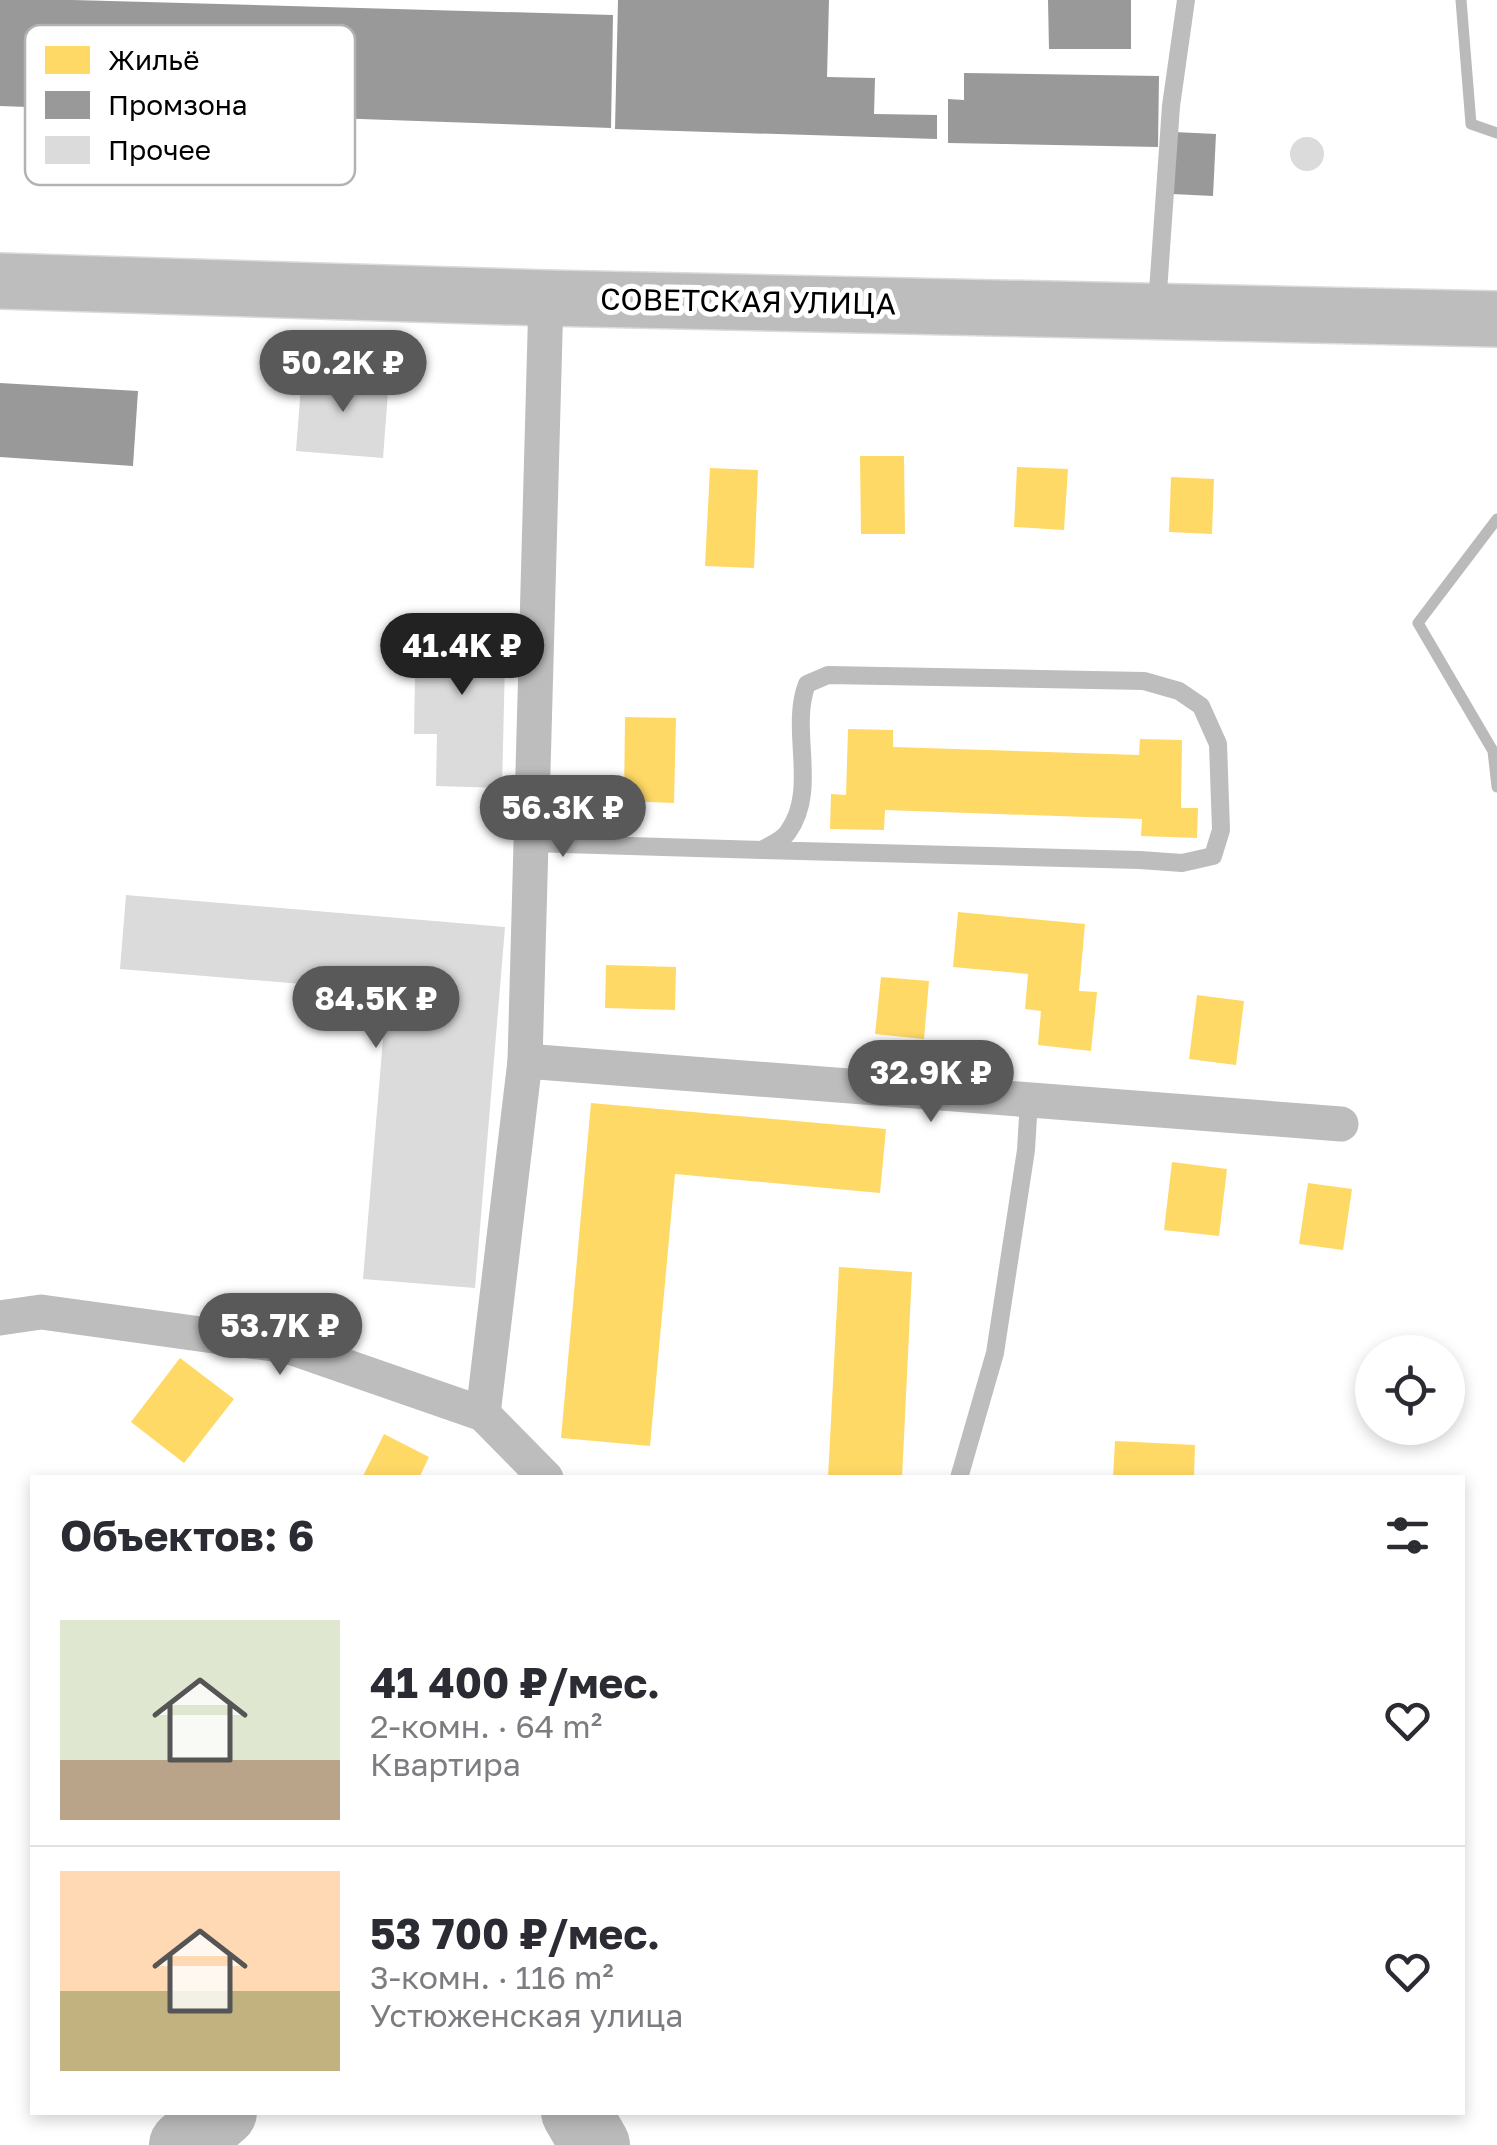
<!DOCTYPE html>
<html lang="ru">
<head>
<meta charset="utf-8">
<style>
	body { margin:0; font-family:"Golos Text",sans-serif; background:#f7f7f7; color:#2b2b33; height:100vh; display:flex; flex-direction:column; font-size:38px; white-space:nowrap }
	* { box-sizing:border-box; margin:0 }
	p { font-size:32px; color:#7c7c81 }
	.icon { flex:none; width:55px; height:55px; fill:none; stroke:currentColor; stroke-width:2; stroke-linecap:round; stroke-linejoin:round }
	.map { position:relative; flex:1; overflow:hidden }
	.details { position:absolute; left:30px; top:1475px; width:1435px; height:640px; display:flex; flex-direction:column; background:#fff; border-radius:0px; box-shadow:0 5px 15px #0003 }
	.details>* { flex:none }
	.buttons { position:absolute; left:1355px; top:1335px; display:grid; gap:20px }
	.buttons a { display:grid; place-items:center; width:110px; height:110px; border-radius:50%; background:#fff; box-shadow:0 5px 15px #0003; font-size:50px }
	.price { position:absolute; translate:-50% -85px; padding:0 22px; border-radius:35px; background:#595959; color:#fff; font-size:32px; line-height:65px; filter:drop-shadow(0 2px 5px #0008) }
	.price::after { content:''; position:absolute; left:50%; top:60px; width:30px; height:22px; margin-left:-15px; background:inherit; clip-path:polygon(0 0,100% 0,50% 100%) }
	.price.active { background:#222; color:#fff }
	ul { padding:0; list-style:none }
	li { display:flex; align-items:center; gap:30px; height:250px; padding:0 30px }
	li+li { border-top:2px solid #e1e1e2 }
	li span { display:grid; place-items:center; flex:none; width:280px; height:200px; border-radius:0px; color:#555 }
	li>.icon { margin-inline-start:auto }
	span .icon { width:120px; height:120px; fill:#fffc; stroke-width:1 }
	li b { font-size:42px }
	h2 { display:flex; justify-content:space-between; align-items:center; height:120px; padding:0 30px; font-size:42px }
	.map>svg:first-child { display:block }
	.homes { fill:#ffd966 }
	.industry { fill:#999 }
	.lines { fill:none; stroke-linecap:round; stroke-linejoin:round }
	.stream { stroke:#bababa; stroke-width:11 }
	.river { stroke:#bababa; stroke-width:70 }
	.building { fill:#dbdbdb }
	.primary-casing { stroke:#dbdbdb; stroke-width:58 }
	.service { stroke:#bdbdbd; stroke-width:18 }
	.minor { stroke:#bdbdbd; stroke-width:35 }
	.primary { stroke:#bdbdbd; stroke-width:55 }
	.labels { text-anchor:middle; stroke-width:10; stroke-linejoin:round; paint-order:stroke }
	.street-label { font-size:30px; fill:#000; stroke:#fff }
	.key { fill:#fff; stroke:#b2b2b2; stroke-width:2.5 }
	.key-label { font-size:28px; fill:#000 }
</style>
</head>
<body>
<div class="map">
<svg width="1497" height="2145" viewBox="0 0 1497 2145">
	<rect width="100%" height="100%" fill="#fff"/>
	<g class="homes">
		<path d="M860,456H904L905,534H861Z"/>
		<path d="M1017,467L1068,469L1064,530L1014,527Z"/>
		<path d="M710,468L758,470L754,568L705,566Z"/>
		<path d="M1171,477L1214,479L1212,534L1169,532Z"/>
		<path d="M625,717L676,718L674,803L624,801Z"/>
		<path d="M848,729L893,730V747L1139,755L1140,739L1182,740L1181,808H1198L1197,838L1141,836L1142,819L885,810L884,830L830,829L831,794L846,795Z"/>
		<path d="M958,912L1085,924L1079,991L1097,992L1091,1051L1038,1045L1041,1011L1025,1009L1028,974L953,967Z"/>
		<path d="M606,965L676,967L675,1010L605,1008Z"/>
		<path d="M881,977L929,981L924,1039L875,1034Z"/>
		<path d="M1197,995L1244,1001L1236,1065L1189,1059Z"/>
		<path d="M591,1103L886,1129L880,1193L675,1174L650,1446L561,1438Z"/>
		<path d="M1172,1162L1227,1169L1219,1236L1164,1230Z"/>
		<path d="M1308,1183L1352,1189L1343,1250L1299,1244Z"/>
		<path d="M839,1267L912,1272L902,1478H828Z"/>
		<path d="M180,1358L234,1399L184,1463L131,1422Z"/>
		<path d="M384,1434L429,1457L419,1478H362Z"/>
		<path d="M1115,1441L1195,1445L1194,1478H1113Z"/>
	</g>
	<g class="industry">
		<path d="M0,0H73L613,15L611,128L0,106Z"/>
		<path d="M618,0H829L827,77L875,78L874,114L937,115V139L615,129Z"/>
		<path d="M1048,0H1131V49H1049Z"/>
		<path d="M964,73L1159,76L1158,147L948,143V99L964,100Z"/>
		<path d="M1174,132L1216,134L1213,196L1172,194Z"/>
		<path d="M0,383L138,391L133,466L0,457Z"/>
	</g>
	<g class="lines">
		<g class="stream">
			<path d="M1461,0L1471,124L1497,133"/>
			<path d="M1497,519L1418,623L1493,751L1497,787"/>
		</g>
		<g class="river">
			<path d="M576,2112L595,2145"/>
			<path d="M184,2145L222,2112"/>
		</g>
	</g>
	<g class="building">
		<circle cx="1307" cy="154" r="17"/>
		<path d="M302,373L389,379L383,458L296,451Z"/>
		<path d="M416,618L506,619L502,788L436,786L437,734H414Z"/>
		<path d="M126,895L505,927L475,1288L363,1279L387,991L120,969Z"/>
	</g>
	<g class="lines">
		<defs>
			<path id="primary" d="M0,281L546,298L1497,319"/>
		</defs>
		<use href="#primary" class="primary-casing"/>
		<g class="service">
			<path d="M1157,306L1171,106L1186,0"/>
			<path d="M531,843L762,850C770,845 783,840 788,832C819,789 789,730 807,684L828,675L1144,681L1179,691L1201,706L1218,744L1221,830L1213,856L1182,863L1140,860L762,850"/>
			<path d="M959,1478L995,1353L1026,1150L1029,1100"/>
		</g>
		<g class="minor">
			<path d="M525,1061L1341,1124"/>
			<path d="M0,1318L41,1312L287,1346L483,1414L546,1478"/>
			<path d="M483,1414L525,1061L546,298"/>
		</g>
		<use href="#primary" class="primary"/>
	</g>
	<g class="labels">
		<g class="street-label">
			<text transform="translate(748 302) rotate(1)" y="10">СОВЕТСКАЯ УЛИЦА</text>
		</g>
	</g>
	<rect x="25" y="25" width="330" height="160" rx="15" class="key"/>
	<rect x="45" y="46" width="45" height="28" fill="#ffd966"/>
	<rect x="45" y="91" width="45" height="28" fill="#999"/>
	<rect x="45" y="136" width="45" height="28" fill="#dbdbdb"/>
	<g class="key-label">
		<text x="108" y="70">Жильё</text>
		<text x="108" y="115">Промзона</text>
		<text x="108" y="160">Прочее</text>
	</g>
</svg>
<div class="buttons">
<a><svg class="icon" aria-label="locate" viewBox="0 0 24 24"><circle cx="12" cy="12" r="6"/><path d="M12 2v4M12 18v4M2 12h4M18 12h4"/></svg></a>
</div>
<b class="price" style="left:343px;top:415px">50.2K ₽</b>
<b class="price active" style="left:462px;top:698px">41.4K ₽</b>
<b class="price" style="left:563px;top:860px">56.3K ₽</b>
<b class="price" style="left:376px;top:1051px">84.5K ₽</b>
<b class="price" style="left:931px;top:1125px">32.9K ₽</b>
<b class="price" style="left:280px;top:1378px">53.7K ₽</b>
<section class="details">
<h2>Объектов: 6<svg class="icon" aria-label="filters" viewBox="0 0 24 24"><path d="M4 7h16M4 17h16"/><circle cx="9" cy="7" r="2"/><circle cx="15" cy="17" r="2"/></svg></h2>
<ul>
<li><span style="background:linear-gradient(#dfe7d0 70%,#b9a48a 0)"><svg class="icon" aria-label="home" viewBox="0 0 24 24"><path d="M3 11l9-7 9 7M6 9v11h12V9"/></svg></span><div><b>41 400 ₽/мес.</b><p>2-комн. · 64 m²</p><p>Квартира</p></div><svg class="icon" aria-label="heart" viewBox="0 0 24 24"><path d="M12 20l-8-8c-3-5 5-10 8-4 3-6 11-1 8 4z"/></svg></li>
<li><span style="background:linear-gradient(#ffd9b3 60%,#c2b280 0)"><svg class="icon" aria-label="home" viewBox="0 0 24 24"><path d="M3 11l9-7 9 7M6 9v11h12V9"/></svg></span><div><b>53 700 ₽/мес.</b><p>3-комн. · 116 m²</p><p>Устюженская улица</p></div><svg class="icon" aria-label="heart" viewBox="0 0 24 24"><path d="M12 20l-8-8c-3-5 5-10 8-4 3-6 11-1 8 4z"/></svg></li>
</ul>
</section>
</div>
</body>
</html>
